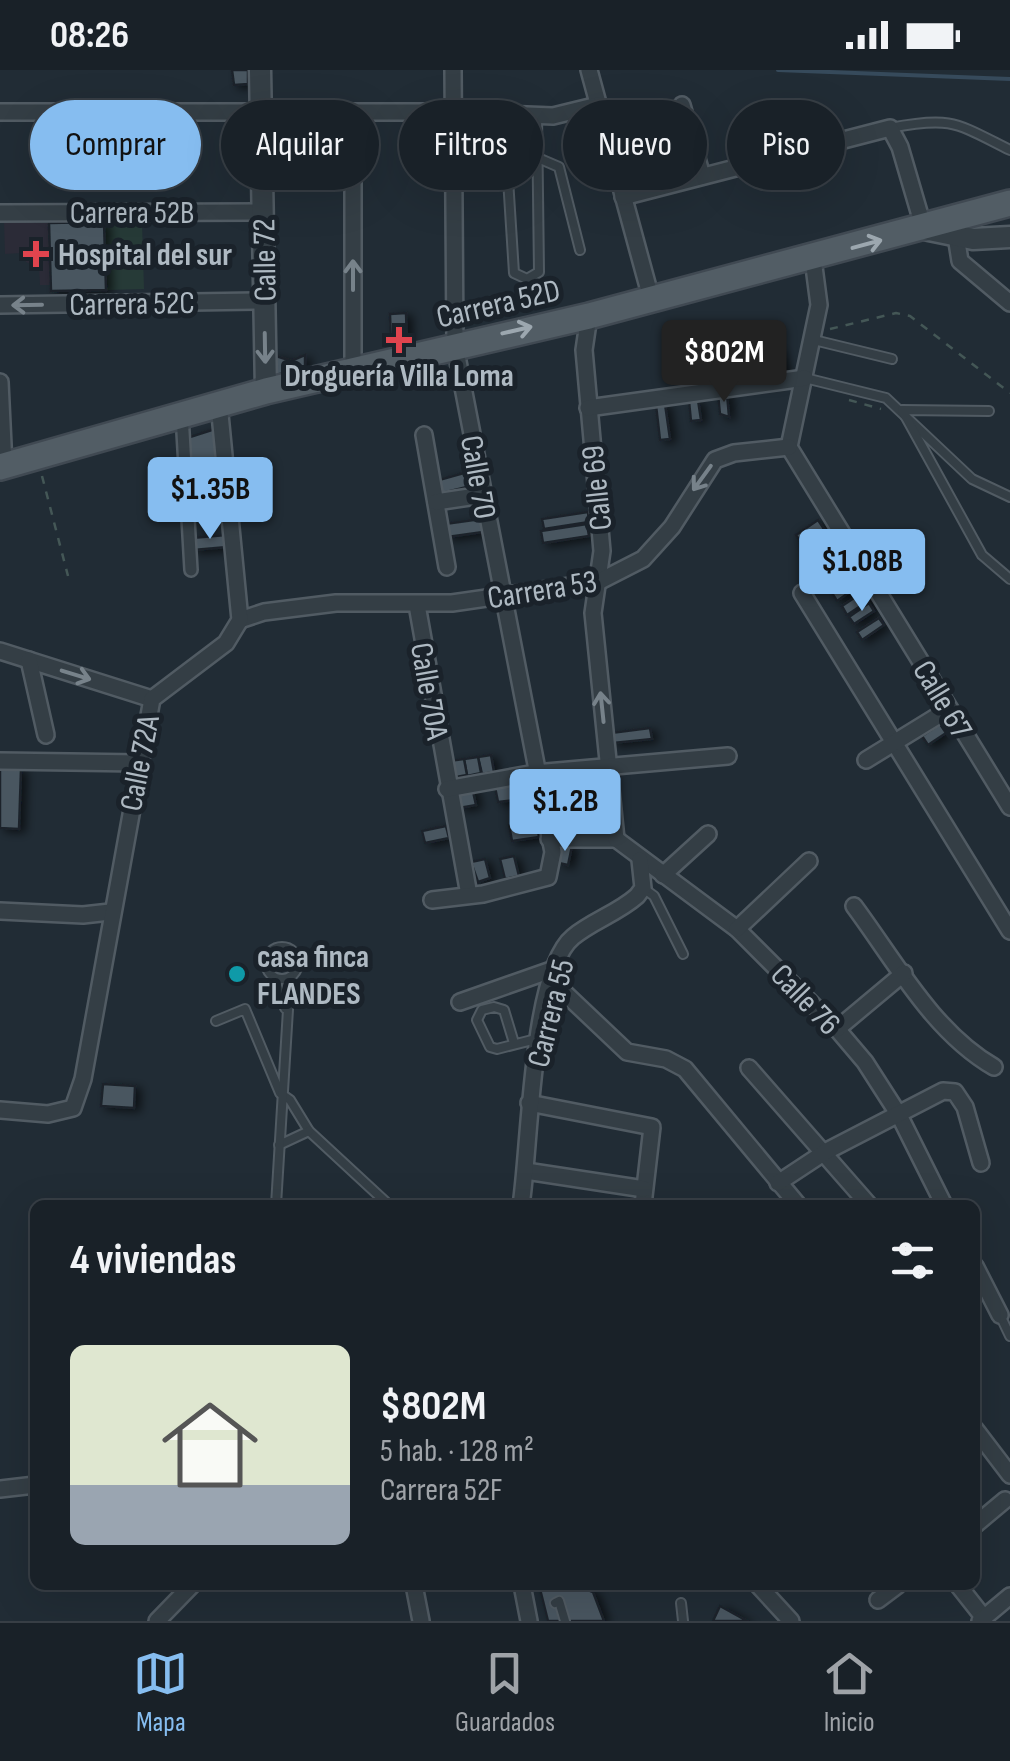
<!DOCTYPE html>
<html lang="es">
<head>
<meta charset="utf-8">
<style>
	body { margin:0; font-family:"Sofia Sans Condensed",sans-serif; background:#222930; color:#f1f3f6; height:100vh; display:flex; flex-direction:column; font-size:38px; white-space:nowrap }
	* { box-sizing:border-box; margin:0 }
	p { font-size:32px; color:#9fa3a8 }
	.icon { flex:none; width:55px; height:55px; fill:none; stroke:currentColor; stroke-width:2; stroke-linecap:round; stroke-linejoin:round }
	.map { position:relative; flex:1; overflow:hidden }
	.panel { position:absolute; left:30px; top:1130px; width:950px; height:390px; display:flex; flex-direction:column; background:#192128; border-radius:15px; box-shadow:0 10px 40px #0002,0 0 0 2px #373e45 }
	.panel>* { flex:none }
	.hud { position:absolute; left:30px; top:30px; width:950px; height:90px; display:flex; gap:20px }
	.price { position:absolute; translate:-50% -85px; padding:0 22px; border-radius:10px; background:#86bdf0; color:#111; font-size:32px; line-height:65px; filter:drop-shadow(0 2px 5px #0008) }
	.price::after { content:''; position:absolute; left:50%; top:60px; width:30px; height:22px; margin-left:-15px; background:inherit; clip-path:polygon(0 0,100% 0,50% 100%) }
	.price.active { background:#222; color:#fff }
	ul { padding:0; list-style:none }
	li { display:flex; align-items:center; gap:30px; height:250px; padding:0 40px }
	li+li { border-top:2px solid #373e45 }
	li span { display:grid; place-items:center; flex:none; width:280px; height:200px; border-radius:15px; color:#555 }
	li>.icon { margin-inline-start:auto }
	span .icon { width:120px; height:120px; fill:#fffc; stroke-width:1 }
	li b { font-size:42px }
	h2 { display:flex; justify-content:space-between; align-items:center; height:120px; padding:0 40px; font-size:42px }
	.chip { padding:0 35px; border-radius:45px; background:#192128; box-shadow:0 10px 40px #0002,0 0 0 2px #373e45; font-size:35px; line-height:90px }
	.chip.active { background:#86bdf0; color:#111 }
	.status { display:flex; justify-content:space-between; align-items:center; height:70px; padding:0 50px; background:#192128; direction:ltr }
	.status svg { height:28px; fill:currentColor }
	.tabs { display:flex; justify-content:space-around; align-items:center; height:140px; border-top:2px solid #373e45; background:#192128; font-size:28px; color:#9fa3a8 }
	.tabs a { display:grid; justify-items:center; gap:5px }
	.tabs .active { color:#86bdf0 }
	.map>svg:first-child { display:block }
	.medical { fill:#2b2b37 }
	.green { fill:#263a37 }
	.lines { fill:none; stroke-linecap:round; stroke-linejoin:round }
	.stream { stroke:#364a5b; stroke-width:4 }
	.building { fill:#495760; stroke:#1c242c; stroke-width:2.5; filter:url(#shadow) }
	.service-casing { stroke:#515b63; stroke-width:12 }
	.pedestrian-casing { stroke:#515b63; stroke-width:16 }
	.minor-casing { stroke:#515b63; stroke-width:20 }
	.tertiary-casing { stroke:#515b63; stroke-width:25 }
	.primary-casing { stroke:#404952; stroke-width:30 }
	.path { stroke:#445756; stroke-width:2.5; stroke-dasharray:8 8; stroke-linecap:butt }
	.service { stroke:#343e45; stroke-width:8 }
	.pedestrian { stroke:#343e45; stroke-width:11 }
	.minor { stroke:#343e45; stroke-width:15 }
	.tertiary { stroke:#343e45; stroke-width:20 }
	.primary { stroke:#525d65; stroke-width:25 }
	.oneway { stroke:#9ca7af }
	.oneway2 { stroke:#77828a }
	.health-dot { fill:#e0444e; stroke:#1a222a; stroke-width:4 }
	.culture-dot { fill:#0f9aa8; stroke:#1a222a; stroke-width:4 }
	.labels { text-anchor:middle; stroke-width:10; stroke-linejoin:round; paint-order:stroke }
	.street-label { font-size:32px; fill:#aeb9c2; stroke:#1a222a }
	.poi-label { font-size:32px; font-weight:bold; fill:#aeb9c2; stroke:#1a222a; text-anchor:start }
</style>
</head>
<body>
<div class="status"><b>08:26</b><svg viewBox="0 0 49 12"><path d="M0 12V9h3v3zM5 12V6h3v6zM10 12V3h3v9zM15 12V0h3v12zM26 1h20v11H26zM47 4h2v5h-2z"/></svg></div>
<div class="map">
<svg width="1010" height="1551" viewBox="0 0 1010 1551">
	<defs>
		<filter id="shadow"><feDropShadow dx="5.5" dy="3" stdDeviation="5" flood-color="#0009"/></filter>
	</defs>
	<rect width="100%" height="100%" fill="#212c35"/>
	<path class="medical" d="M4,152L49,153L51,215H40L39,198L26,192L22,183L5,184Z"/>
	<path class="green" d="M104,152H142L144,219L106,220Z"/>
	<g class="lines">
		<path class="stream" d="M778,0L1010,9"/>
	</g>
	<g class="building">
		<path d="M232,0H248V14L234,15Z"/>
		<path d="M104,152L106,220L51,221L49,153Z"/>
		<path d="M406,243L407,272L391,273L390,244Z"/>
		<path d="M778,279L786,306L777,308L770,281Z"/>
		<path d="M273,285L291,291L305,285V297L273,306Z"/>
		<path d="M718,324H727L729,347L720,344Z"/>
		<path d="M698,330L701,350L691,351L689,331Z"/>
		<path d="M665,334L670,369L660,370L656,335Z"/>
		<path d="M215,359L221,418L192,420L187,368Z"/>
		<path d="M471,401L475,415L442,423L439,410Z"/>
		<path d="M588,442L589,452L544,459L542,449Z"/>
		<path d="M481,449L483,462L447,467L445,454Z"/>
		<path d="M818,450L824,459L802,474L796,465Z"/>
		<path d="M587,454L589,466L543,473L541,461Z"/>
		<path d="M226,465L227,477L193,480L192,468Z"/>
		<path d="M853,508L858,516L837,531L832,523Z"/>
		<path d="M863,522L868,531L847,545L842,536Z"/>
		<path d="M869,533L874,541L854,554L849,547Z"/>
		<path d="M879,548L884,555L862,570L857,562Z"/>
		<path d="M940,654L946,663L928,675L922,666Z"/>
		<path d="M650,658L652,669L613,673L611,663Z"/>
		<path d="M491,685L494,702L482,704L478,687Z"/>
		<path d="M478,687L481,703L467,706L464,689Z"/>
		<path d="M464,689L467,705L456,707L449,691Z"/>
		<path d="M0,698L21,699L19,759L0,758Z"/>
		<path d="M598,704L601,722L571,725L569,707Z"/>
		<path d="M559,705L561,722L546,724L547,707Z"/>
		<path d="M525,712L531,727L515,730L513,715Z"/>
		<path d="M513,715L515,730L498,732L495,717Z"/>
		<path d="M472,717L476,735L459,738L458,720Z"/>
		<path d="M536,750L539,767L512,771L509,755Z"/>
		<path d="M446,756L449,768L425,773L422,761Z"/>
		<path d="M560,773L572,776L568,795L559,793Z"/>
		<path d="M514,786L519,806L505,809L500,789Z"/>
		<path d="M485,789L490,808L478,812L471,792Z"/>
		<path d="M103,1014L135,1016L134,1038L101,1036Z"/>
		<path d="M539,1515H575L593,1522L604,1551H548Z"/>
		<path d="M720,1536L747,1551H713Z"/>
	</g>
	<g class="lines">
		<defs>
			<g id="service">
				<path d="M890,58C952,46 956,53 1010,80"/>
				<path d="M538,88L559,97L580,180"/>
				<path d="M508,109L514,203L527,209L539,202L537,45"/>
				<path d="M814,270L892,289"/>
				<path d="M805,308L886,328L972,409L1010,427"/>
				<path d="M989,341L902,340L982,485L1010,509"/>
				<path d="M643,818L654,826L683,884"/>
				<circle cx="282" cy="893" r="16"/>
				<path d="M274,908L285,938"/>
				<path d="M216,951L245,939L280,1023L290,1030L309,1061L389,1135"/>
				<path d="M514,973L504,940L494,937L482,940L477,950L490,977L497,979L540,968"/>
				<path d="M279,1075L309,1061"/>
				<path d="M276,1135L290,907"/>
				<path d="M1000,1245L1010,1266"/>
				<path d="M555,1533L559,1531L565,1551"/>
				<path d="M681,1533L683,1551"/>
			</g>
			<path id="pedestrian" d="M182,345L191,500"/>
			<g id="minor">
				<path d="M589,0L651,228"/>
				<path d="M682,35L702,106"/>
				<path d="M0,42H453L553,46L598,35"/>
				<path d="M623,127L890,58L900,77L924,159"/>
				<path d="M0,143L263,142"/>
				<path d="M956,166L960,191L1010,233"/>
				<path d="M813,189L819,235L789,377L1010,737"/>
				<path d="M0,235L264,231"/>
				<path d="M589,246L584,280L602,481L593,543L616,769"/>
				<path d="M353,303V42"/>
				<path d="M0,312L4,396"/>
				<path d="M588,338L805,308"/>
				<path d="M424,365L447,497"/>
				<path d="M436,432L483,425"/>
				<path d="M802,523L1010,861"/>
				<path d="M417,535L469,825"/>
				<path d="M240,550L264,542L336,533H452L598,512L643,489L672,457L715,390L734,383L789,377"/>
				<path d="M0,581L152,629"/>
				<path d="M29,590L46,665"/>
				<path d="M866,690L949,639"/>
				<path d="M0,691L140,693"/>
				<path d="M447,719L535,703L728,686"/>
				<path d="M549,769H616"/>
				<path d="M616,769L737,859L837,959L865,992L899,1045L944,1135"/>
				<path d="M663,805L708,764"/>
				<path d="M432,830L483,824L548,807L553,782L455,276L453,0"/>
				<path d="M854,836C895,891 933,962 994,997"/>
				<path d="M0,841L83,845L110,842"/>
				<path d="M737,859L809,791"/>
				<path d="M551,910L627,982L666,989L685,999L798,1135"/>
				<path d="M460,932L554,899"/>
				<path d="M837,959L904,903"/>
				<path d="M749,998L869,1135"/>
				<path d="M529,1033L652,1057L643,1135"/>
				<path d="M0,1040L48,1044L73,1038L83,1009L152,629L226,573L240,550L219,334"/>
				<path d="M526,1101L644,1119"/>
				<path d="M778,1113L825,1082L943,1021L955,1022L965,1037L981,1093"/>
				<path d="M521,1135C530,1080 531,901 573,867C592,851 618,843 637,826L643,818L640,790"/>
				<path d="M975,1196L1000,1245"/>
				<path d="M975,1359L1010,1405"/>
				<path d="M0,1419L35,1415"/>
				<path d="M975,1455L1005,1430"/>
				<path d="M414,1515L421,1551"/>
				<path d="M522,1515L529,1551"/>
				<path d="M758,1515L791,1551"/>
				<path d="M958,1515L984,1548"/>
				<path d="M878,1530L898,1515"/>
				<path d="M157,1551L192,1515"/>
				<path d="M980,1551L1010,1526"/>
			</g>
			<g id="tertiary">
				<path d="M260,0L266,321"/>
				<path d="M924,159L973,169L1010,167"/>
			</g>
			<path id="primary" d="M0,397L266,321L589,246L1010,133"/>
		</defs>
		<use href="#service" class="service-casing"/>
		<use href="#pedestrian" class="pedestrian-casing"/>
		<use href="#minor" class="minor-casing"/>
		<use href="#tertiary" class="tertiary-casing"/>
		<use href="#primary" class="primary-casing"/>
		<g class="path">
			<path d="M830,259L896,243L910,246L1010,323"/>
			<path d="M849,330L881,339"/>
			<path d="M42,406L68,506"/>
		</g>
		<use href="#service" class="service"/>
		<use href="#pedestrian" class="pedestrian"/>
		<use href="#minor" class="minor"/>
		<use href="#tertiary" class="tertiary"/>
		<use href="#primary" class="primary"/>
	</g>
	<defs><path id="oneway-shaft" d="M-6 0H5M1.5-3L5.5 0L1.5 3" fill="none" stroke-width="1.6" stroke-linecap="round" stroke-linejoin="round" transform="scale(2.5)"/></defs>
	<g class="oneway">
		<use href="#oneway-shaft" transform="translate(867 174) rotate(-15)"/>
		<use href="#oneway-shaft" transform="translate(517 260) rotate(-13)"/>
	</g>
	<g class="oneway2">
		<use href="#oneway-shaft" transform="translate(353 205) rotate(-90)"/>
		<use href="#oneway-shaft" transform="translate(27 235) rotate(179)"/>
		<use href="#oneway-shaft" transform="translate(265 278) rotate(89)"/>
		<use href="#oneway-shaft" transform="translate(702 408) rotate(126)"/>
		<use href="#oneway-shaft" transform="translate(76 605) rotate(17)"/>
		<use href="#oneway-shaft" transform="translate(602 637) rotate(-96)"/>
	</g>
	<g class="health-dot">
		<path d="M31 169h10v10h10v10h-10v10h-10v-10h-10v-10h10z"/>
		<path d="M394 255h10v10h10v10h-10v10h-10v-10h-10v-10h10z"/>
	</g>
	<circle class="culture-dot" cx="237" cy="904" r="10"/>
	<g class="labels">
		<g class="street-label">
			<text x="132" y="153">Carrera 52B</text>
			<text transform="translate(264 190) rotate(-91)" y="11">Calle 72</text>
			<text transform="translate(132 233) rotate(-1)" y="11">Carrera 52C</text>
			<text transform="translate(498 233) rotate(-13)" y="11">Carrera 52D</text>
			<text transform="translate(479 407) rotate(80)" y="11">Calle 70</text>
			<text transform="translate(596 418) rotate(-96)" y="11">Calle 69</text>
			<text transform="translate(542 519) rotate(-9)" y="11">Carrera 53</text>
			<text transform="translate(430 621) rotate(80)" y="11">Calle 70A</text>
			<text transform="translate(943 629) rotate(59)" y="11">Calle 67</text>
			<text transform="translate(139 693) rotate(-79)" y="11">Calle 72A</text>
			<text transform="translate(806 929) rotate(46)" y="11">Calle 76</text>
			<text transform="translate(550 943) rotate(-76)" y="11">Carrera 55</text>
		</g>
		<g class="poi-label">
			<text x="58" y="195">Hospital del sur</text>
			<text x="399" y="316" text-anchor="middle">Droguería Villa Loma</text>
			<text x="257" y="897">casa finca<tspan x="257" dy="37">FLANDES</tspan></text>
		</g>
	</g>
</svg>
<b class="price active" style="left:724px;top:335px">$802M</b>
<b class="price" style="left:210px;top:472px">$1.35B</b>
<b class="price" style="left:862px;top:544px">$1.08B</b>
<b class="price" style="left:565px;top:784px">$1.2B</b>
<div class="hud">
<a class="chip active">Comprar</a>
<a class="chip">Alquilar</a>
<a class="chip">Filtros</a>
<a class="chip">Nuevo</a>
<a class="chip">Piso</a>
</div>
<section class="panel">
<h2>4 viviendas<svg class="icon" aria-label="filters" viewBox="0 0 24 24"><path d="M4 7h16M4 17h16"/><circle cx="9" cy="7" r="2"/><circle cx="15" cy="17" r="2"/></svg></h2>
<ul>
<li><span style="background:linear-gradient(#dfe7d0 70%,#9aa5b1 0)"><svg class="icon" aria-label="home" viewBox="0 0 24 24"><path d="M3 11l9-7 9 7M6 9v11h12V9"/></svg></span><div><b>$802M</b><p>5 hab. · 128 m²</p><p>Carrera 52F</p></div></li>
</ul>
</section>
</div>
<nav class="tabs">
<a class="active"><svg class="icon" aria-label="map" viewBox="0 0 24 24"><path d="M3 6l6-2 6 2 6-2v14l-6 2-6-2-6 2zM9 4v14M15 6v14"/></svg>Mapa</a>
<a><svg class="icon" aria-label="saved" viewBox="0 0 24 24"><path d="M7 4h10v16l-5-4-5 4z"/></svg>Guardados</a>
<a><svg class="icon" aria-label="home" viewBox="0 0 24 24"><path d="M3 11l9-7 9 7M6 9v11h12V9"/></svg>Inicio</a>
</nav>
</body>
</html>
